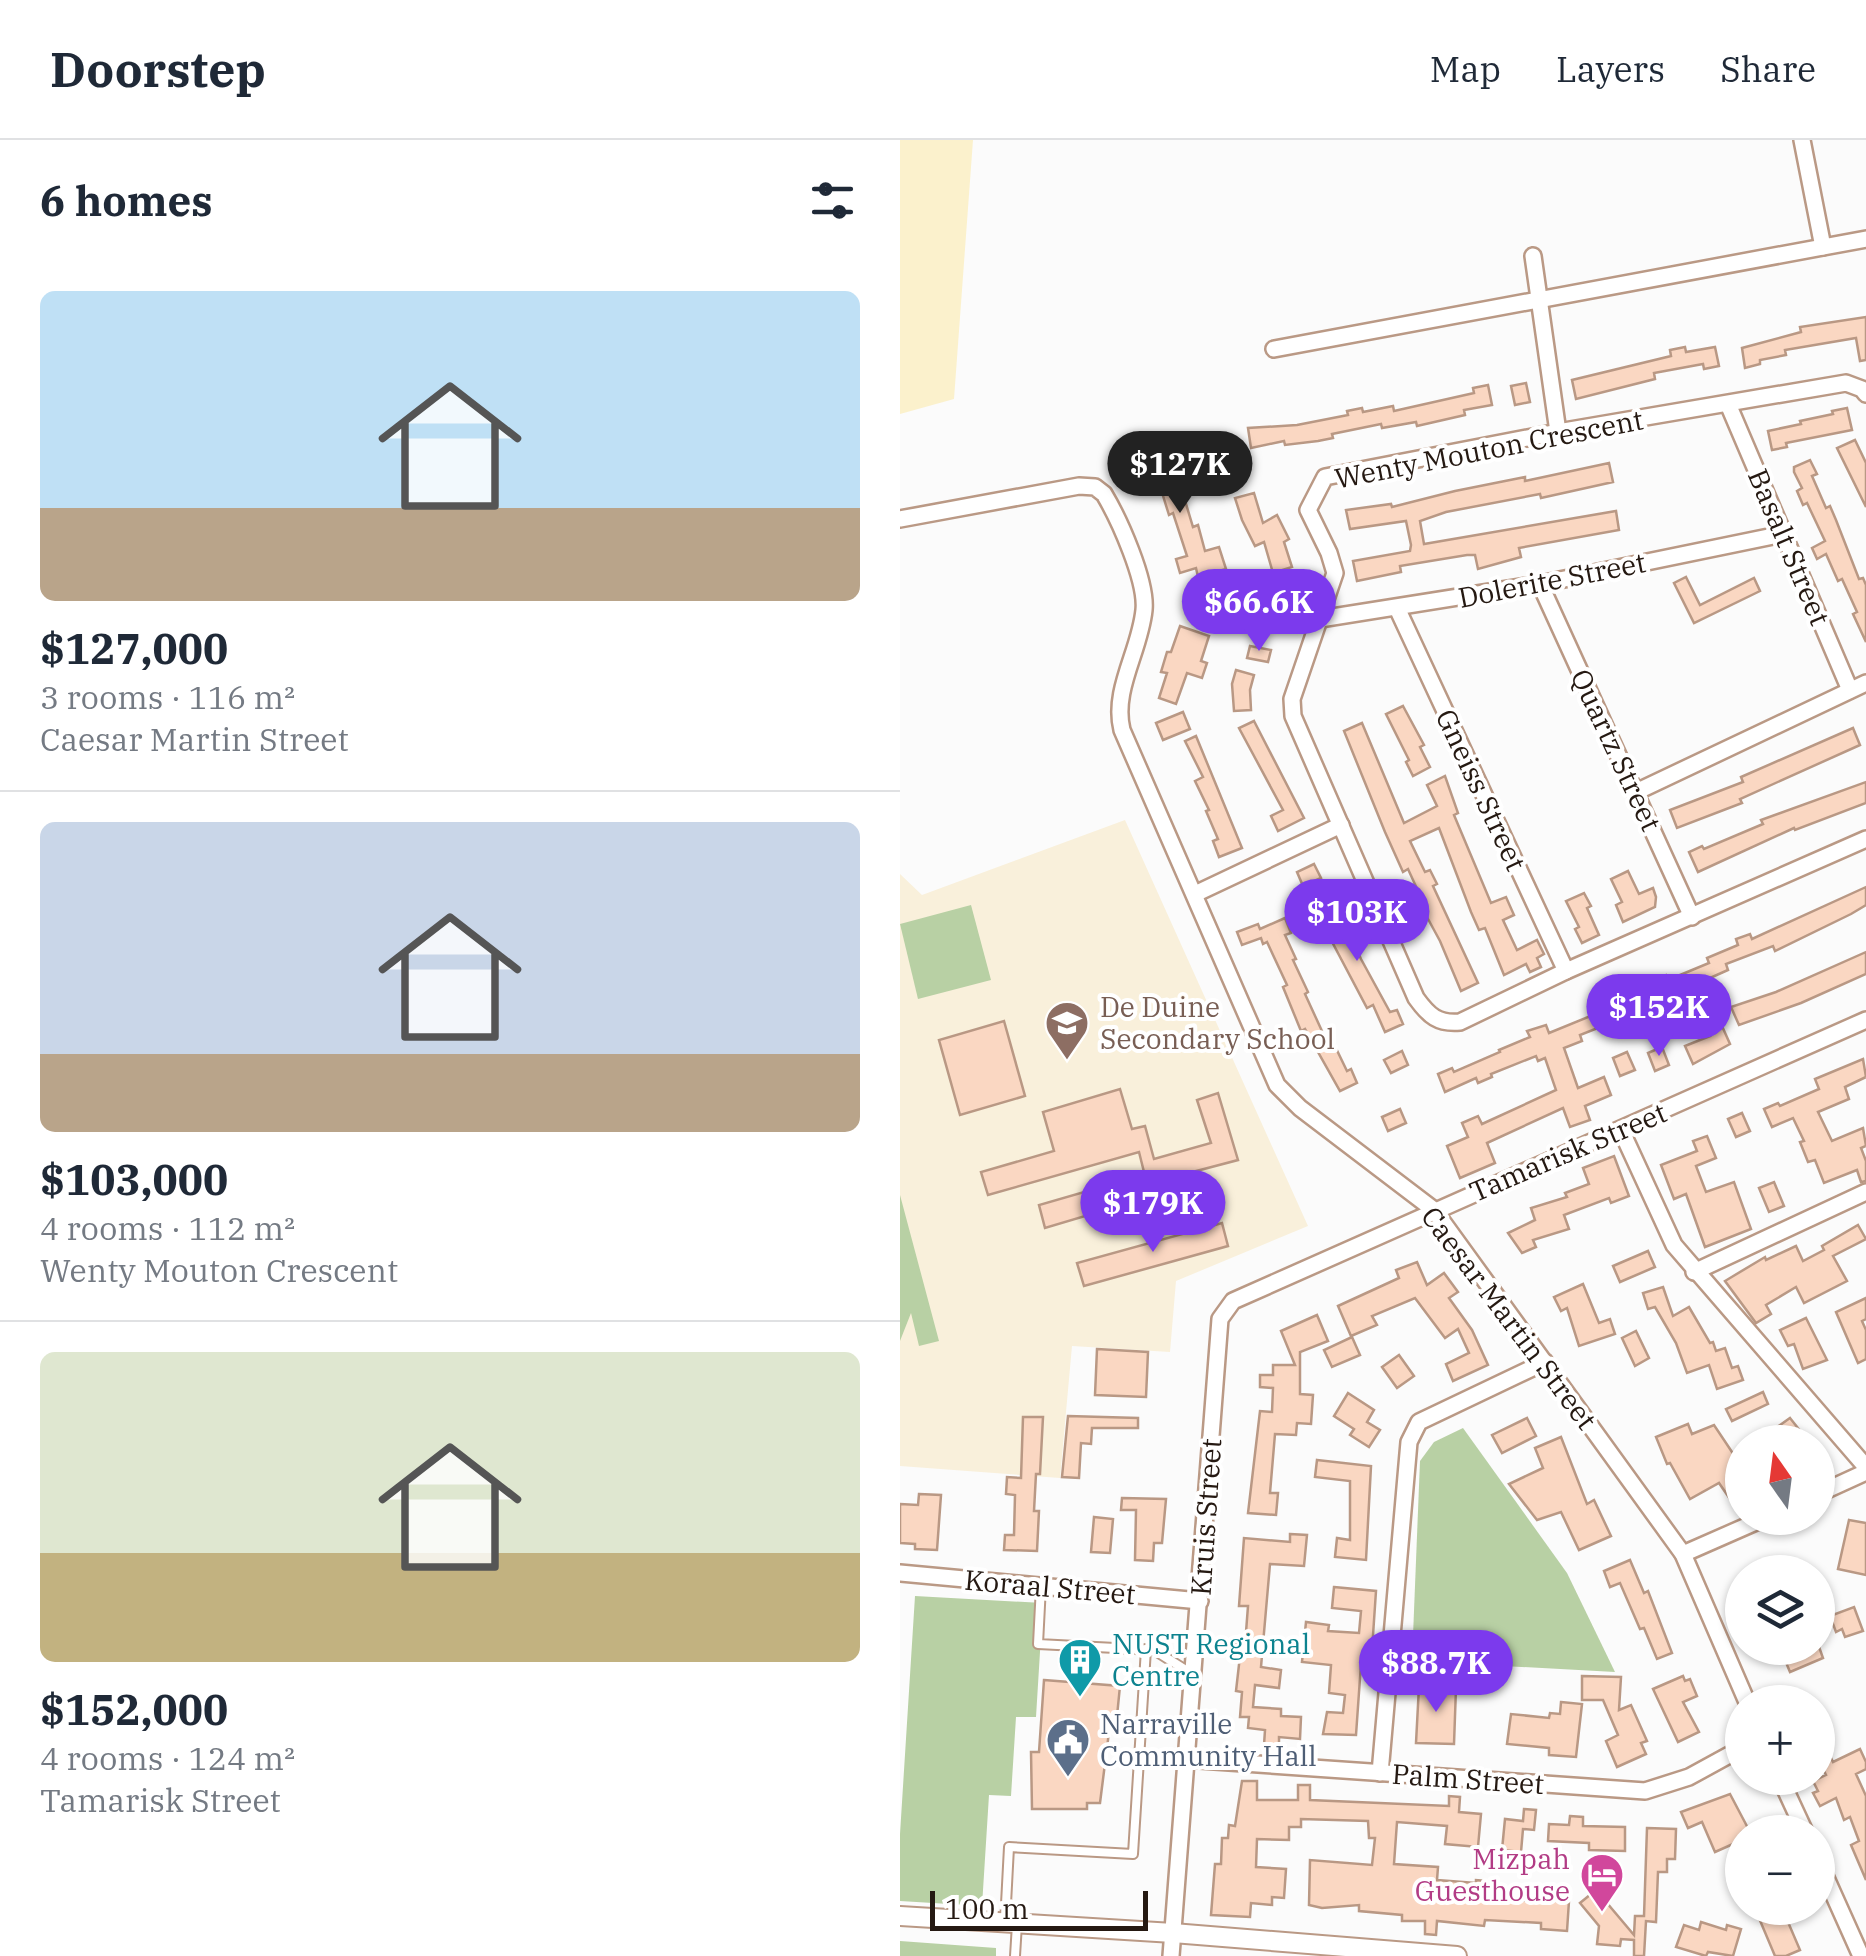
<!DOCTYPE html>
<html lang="en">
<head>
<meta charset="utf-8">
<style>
	body { margin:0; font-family:"IBM Plex Serif",serif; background:#f2f2f3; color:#1f2937; height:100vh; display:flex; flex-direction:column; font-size:38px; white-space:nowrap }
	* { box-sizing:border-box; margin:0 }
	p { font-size:32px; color:#747a83 }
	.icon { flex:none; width:55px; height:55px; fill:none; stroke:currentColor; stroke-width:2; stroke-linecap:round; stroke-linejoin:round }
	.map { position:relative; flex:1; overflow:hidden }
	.details { display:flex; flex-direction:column; background:#fff; width:900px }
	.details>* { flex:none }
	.needle { width:65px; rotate:346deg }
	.controls { position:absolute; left:825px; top:1285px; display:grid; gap:20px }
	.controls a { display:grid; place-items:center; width:110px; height:110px; border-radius:50%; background:#fff; box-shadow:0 2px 8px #0004; font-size:50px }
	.scale { position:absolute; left:30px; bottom:25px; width:218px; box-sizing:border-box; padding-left:10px; border:5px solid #251912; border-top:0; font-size:28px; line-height:35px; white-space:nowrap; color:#251912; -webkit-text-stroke:8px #fff; paint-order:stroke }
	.price { position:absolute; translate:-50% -85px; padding:0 22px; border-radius:35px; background:#7c3aed; color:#fff; font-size:32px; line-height:65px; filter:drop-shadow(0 2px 5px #0008) }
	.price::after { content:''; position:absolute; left:50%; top:60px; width:30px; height:22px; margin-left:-15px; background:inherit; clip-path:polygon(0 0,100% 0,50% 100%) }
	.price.current { background:#222; color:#fff }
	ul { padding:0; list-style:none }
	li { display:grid; align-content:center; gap:20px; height:530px; padding:0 40px }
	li+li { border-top:2px solid #e0e1e3 }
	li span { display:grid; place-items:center; height:310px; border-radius:15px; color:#555 }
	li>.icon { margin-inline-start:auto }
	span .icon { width:180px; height:180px; fill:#fffc; stroke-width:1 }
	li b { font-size:42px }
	h2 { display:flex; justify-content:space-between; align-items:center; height:120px; padding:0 40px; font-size:42px }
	header { display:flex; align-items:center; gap:60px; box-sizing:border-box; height:140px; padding:0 50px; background:#fff; border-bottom:2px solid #e0e1e3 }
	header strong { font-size:48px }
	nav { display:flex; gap:55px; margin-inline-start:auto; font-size:35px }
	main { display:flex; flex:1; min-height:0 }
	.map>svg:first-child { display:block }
	.education { fill:#f9f0db }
	.green { fill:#b8d0a4 }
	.sand { fill:#fbf1cc }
	.building { fill:#fad7c2; stroke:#b99884; stroke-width:2.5 }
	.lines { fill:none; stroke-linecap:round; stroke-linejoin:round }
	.service-casing { stroke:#ba9985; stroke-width:12 }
	.minor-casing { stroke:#ba9985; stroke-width:20 }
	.tertiary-casing { stroke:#ba9985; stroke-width:22 }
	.service { stroke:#fff; stroke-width:8 }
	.minor { stroke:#fff; stroke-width:15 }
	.tertiary { stroke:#fff; stroke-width:18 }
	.labels { text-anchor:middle; stroke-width:8; stroke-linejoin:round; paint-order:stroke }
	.street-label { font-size:28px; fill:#251912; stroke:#fff }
	.education-label { font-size:28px; fill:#785e54; stroke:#fff; text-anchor:start }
	.culture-label { font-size:28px; fill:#0d838f; stroke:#fff; text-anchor:start }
	.service-label { font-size:28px; fill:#4e5e75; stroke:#fff; text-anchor:start }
	.hotel-label { font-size:28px; fill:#b23c85; stroke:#fff; text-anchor:end }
</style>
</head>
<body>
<header>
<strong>Doorstep</strong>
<nav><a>Map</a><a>Layers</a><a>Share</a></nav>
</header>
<main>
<section class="details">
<h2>6 homes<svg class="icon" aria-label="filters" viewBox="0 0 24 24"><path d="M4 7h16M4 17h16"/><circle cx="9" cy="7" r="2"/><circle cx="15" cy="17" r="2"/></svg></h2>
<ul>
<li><span style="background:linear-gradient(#bfe0f5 70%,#b9a48a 0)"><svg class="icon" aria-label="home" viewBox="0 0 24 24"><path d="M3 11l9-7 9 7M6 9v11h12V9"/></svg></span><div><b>$127,000</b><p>3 rooms · 116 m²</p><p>Caesar Martin Street</p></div></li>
<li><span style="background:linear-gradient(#c9d6e8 75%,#b9a48a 0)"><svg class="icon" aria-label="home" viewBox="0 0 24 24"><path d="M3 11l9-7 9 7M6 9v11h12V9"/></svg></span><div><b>$103,000</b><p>4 rooms · 112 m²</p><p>Wenty Mouton Crescent</p></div></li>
<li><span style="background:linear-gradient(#dfe7d0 65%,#c2b280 0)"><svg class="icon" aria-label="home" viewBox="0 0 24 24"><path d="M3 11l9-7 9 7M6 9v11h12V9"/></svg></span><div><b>$152,000</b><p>4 rooms · 124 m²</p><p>Tamarisk Street</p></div></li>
</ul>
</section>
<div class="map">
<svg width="966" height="1816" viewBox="0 0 966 1816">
	<rect width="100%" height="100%" fill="#fbfbfb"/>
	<path class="education" d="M225,680L408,1086L276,1141L270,1212L172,1206L160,1338L0,1326V734L22,755Z"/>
	<g class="green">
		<path d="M71,765L91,840L18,859L0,784Z"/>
		<path d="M0,1055L39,1201L19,1206L11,1173L0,1201Z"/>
		<path d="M563,1288L667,1433L715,1532L512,1521L520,1321L534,1302Z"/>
		<path d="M15,1456L143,1463L136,1577H116L111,1656L89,1655L82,1766L0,1761V1694Z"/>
		<path d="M0,1801L96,1808V1816H0Z"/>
	</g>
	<path class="sand" d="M0,0H73L54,259L0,274Z"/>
	<g class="building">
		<path d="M966,177V220L960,221L956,198L885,210L886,215L860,220V224L845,228L842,208L901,192L900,187Z"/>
		<path d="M785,207L786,212L815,207L819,226L804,229L803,224L754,233L755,239L676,259L672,240L771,216L770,210Z"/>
		<path d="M626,243L630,262L615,265L611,246Z"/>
		<path d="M588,245L592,265L564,270L565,275L517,286L516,282L482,288L481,284L432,294L433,298L418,301L385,305L384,301L351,308L348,288L397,285L448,275L447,271L462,268L463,272L493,266L494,271L574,253L573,248Z"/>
		<path d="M947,268L952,290L886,303L887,307L872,310L868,291L901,284L900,281L933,274L932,271Z"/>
		<path d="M255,298L276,357L283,354L293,387L298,385L305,411L319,407L326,429L298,437L296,428L280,433L276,419L287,416L273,373L269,375L259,343L252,345L244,317L240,318L236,303Z"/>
		<path d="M955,300L966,323V367L937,308Z"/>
		<path d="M316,305L323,323L309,329L302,311Z"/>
		<path d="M910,320L917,334L912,336L926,368L930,366L936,380L959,439L963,438L966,445V502L953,474L957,472L942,439L938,441L926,414L917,419L912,408L925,401L907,363L903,365L897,351L902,348L894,332V327Z"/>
		<path d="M709,323L713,342L641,358L640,354L546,372L520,381L524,404L716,371L719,390L619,408L621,417L578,429L575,415H567L500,426L501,432L457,441L453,421L510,411L511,405L506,381L450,389L446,370L491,364L492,367L555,351L625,337V341Z"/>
		<path d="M354,353L363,383L377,375L389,399L384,402L392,427L373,433L364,402L355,406L342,380L335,358Z"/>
		<path d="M786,437L800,465L854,438L860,451L794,483L774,443Z"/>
		<path d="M363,442L385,447L372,487L354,483Z"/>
		<path d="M300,455L315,458L311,474L296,470Z"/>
		<path d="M280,486L309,496L301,521L307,523L302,538L287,533L276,564L259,558L267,533L261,532L267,512H271Z"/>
		<path d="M350,506L371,510L368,522L347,518Z"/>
		<path d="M336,530L354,535L350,550L351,570L334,571L332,544Z"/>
		<path d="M503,566L524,605L520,607L530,627L513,636L506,622L509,620L486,574Z"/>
		<path d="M283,572L290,589L263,600L256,583Z"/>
		<path d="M354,581L404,678L378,691L371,676L383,670L339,588Z"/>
		<path d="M462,583L504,683L537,666L527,645L545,636L558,673L554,675L591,763L606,757L614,775L603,780L617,810L637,800L644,814L637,818L641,827L630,832L626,824L604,835L585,788L579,790L571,772L539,688L510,701L525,732L530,730L537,744L533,746L578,843L561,851L540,801L521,766L524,764L508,729L503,732L485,692L444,591Z"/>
		<path d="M953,588L960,605L840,659L842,663L777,688L770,670L843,642L841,637Z"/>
		<path d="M296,596L342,708L319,717L313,701L318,699L306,671L309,670L295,641L303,637L285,601Z"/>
		<path d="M966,642V663L895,690L894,688L798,732L789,712L802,706L804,709L863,684L861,680Z"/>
		<path d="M414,724L421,738L403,746L397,732Z"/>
		<path d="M728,731L739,754L753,748L756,757L755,767L723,782L716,765L722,762L711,739Z"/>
		<path d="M966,747V765L951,774L875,811L873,806L826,824L828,830L801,842L803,847L789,853L787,848L759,857L711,876L713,882L680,895L682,901L664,908L678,948L704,937L711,955L685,966L690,980L670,987L663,968L587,1003L595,1023L560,1038L547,1006L568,997L562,983L578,976L582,984L656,950L645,918L638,921L636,916L591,934L592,937L578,943L576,938L545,952L538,934L552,928L554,932L600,912L599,910L630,897L627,891L646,885L649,893L693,875L691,870L720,857L718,853L766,835L768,840L809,823L807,818L838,805L836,799L850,794L852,799Z"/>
		<path d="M684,753L691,766L687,768L699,795L682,803L675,789L679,787L666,761Z"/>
		<path d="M436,754L443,768L439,770L461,819L490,872L497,870L503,884L485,892L473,865L467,868L429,796L433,794L419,763Z"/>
		<path d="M385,778L391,793L385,795L396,819L393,820L408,852L405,854L427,902L432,900L447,931L451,929L457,943L440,951L405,889L401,891L383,847L387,845L367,802L363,804L361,798L342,805L337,792L358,784L360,789Z"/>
		<path d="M966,812V834L901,863L839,885L831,867L876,852Z"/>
		<path d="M104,881L125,956L60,975L39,900Z"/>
		<path d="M822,886L830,904L793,924L785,906L810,896L808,892Z"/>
		<path d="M762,907L769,925L755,931L748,913Z"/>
		<path d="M502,911L508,925L491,933L484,920Z"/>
		<path d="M727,912L735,930L720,936L713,918Z"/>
		<path d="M963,919L966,937L945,947L949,959L918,972L932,1001L963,988L966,1006L961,1008L966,1021V1041L961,1042L957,1030L924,1043L915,1020L908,1022L900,1002L904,1001L893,978L872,987L864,969L878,963L880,966L919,949L915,939Z"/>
		<path d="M220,949L232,989L245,986L254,1019L311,1003L297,960L318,953L338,1020L247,1044L239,1012L88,1055L81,1032L154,1011L143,972Z"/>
		<path d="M500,969L506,983L488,991L482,977Z"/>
		<path d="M842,973L850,991L836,997L828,979Z"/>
		<path d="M807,996L816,1018L796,1026L806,1052L834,1042L851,1089L805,1107L786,1054L774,1059L761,1025L797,1011L793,1001Z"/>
		<path d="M714,1016L729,1056L711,1063L709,1058L664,1075L669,1089L633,1100L636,1107L622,1113L608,1093L635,1080L631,1068L667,1057L665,1053L689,1044L683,1028Z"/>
		<path d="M222,1041L229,1063L145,1088L139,1065Z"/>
		<path d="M874,1042L884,1066L869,1072L859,1048Z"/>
		<path d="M322,1083L328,1106L184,1146L177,1123Z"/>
		<path d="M958,1085L966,1099L933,1116L947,1141L904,1163L896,1147L866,1165L871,1174L856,1183L825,1141L865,1117L866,1120L896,1106L903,1121L924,1110L922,1106Z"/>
		<path d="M748,1111L755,1127L720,1142L713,1126Z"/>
		<path d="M517,1122L527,1145L544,1133L558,1152L549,1158L572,1190L588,1225L553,1241L546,1224L569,1213L558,1189L545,1198L515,1158L472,1176L477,1185L451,1196L438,1166L499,1138L496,1130Z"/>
		<path d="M683,1144L699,1183L710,1179L715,1194L679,1206L667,1168L661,1171L654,1157Z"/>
		<path d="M763,1147L773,1176L789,1167L810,1203L813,1202L816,1211L825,1208L832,1228L838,1226L843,1240L817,1249L809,1225L787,1233L776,1203L755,1167L748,1169L743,1153Z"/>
		<path d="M966,1158V1179L962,1181L966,1190V1219L958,1223L936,1172Z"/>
		<path d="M417,1175L428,1201L400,1212V1254L413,1255L411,1284L397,1283L396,1295L375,1294L370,1353H378L376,1375L348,1373L360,1271L372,1272L373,1248L360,1247V1235H373V1225H395L381,1191Z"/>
		<path d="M906,1178L927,1220L903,1229L894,1204L888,1206L880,1190Z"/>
		<path d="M736,1191L749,1218L735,1226L722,1198Z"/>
		<path d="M452,1197L460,1215L432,1227L424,1210Z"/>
		<path d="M197,1209L248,1212L246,1257L195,1255Z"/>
		<path d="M499,1215L514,1236L497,1248L482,1227Z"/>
		<path d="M863,1252L868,1264L832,1281L826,1269Z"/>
		<path d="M448,1253L474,1270L467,1282L480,1290L469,1307L450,1295L454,1289L434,1276Z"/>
		<path d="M168,1276L238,1278V1288H192L191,1304L181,1303L179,1338L162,1337Z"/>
		<path d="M123,1277H143L140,1334H136L134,1371H139L137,1411L104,1410L105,1395H114L115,1355L106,1354L107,1337L121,1338Z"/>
		<path d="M627,1278L636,1296L602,1313L592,1295Z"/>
		<path d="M890,1278L909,1302H858L873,1290Z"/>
		<path d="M788,1284L792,1294L814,1285L842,1327V1355L832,1362L819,1343L790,1359L770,1323L767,1324L756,1297Z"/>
		<path d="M661,1297L687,1364L694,1360L711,1396L679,1410L661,1372L637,1380L609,1344L643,1328L635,1308Z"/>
		<path d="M417,1320L471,1326L466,1420L435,1417L437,1398L450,1400V1341L415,1337Z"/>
		<path d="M19,1354L41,1355L37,1410L15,1409V1404L0,1403V1364L18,1365Z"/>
		<path d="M222,1358L266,1359L262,1403H254L253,1421L235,1420L236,1370H221Z"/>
		<path d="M194,1377L213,1379L210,1413L191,1412Z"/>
		<path d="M949,1380L966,1383V1435L938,1429Z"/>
		<path d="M390,1394L407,1395L404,1426L370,1424L361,1527L381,1530L379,1548L355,1545L353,1567L381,1569V1576L401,1577L400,1599L379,1597V1606L364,1605L365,1590L348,1588L349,1577H340L342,1552L336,1551L340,1516H335L336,1504L345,1505L348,1466H339L344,1398L390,1402Z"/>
		<path d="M730,1420L744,1453L748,1451L772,1513L757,1519L744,1488L740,1489L720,1443L710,1447L704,1431Z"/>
		<path d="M434,1447L476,1451L472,1510L464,1509L461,1524L456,1595L423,1594L427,1572L443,1573L445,1555L429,1553L431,1525L402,1522L406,1482L429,1485L428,1491L459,1493L461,1471L432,1468Z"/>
		<path d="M954,1467L963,1491L945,1497L942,1489L936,1492L930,1476Z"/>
		<path d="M918,1504L923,1518L890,1532L880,1508H897L899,1512L918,1508Z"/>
		<path d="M682,1536L721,1537L719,1570L731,1565L747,1601L741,1603L746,1614L717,1627L706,1601L718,1595L703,1560H682Z"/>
		<path d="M783,1536L785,1541L790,1539L797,1556L783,1562L799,1592L778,1602L753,1549Z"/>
		<path d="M144,1540L220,1546L217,1576H211L200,1663H187V1669H132L131,1612H139Z"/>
		<path d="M519,1546L556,1548L554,1604L516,1603Z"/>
		<path d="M661,1562L682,1564L676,1617L649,1615V1608L607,1604L611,1574L649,1578L650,1573L660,1574Z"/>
		<path d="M960,1609L966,1622V1629L956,1634L966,1656V1740L951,1705L959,1701L950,1677L944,1680L936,1658L920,1666L913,1653L918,1651L913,1641L926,1635L919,1621L930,1616L933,1622Z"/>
		<path d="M342,1641H357V1660H398V1645H410V1660L549,1666V1656L560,1657L559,1672L581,1674L578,1707L545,1704L547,1686L497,1682L494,1724L538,1727L537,1740L576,1743V1740L587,1741L585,1760L669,1761L667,1791L641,1789V1783L585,1780L584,1786L537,1781L536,1795L525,1794V1781H502V1775L459,1771V1765L422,1768L409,1765L410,1720L472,1725L475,1698H469L468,1681L401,1679V1687H389V1700L357,1699L356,1727L386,1729L384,1758L372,1757V1765L351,1763L350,1777L311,1775L315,1724H321L322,1698H328L329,1685L335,1686Z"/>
		<path d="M830,1654L850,1692H842V1726L833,1704L815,1712L802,1682L788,1688L781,1672Z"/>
		<path d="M624,1669L636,1670L634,1690L623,1689L621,1712L602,1710L605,1679L623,1681Z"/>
		<path d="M670,1676L683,1677V1686L725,1687V1711L689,1710V1703L648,1701L649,1684L669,1685Z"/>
		<path d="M747,1688L776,1689L775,1719H767V1732H758L756,1782L746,1781L744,1816H734V1800L721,1799L720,1806L697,1804L699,1786L680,1763L696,1750L734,1795L735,1776H744Z"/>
		<path d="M865,1768H882L900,1810L886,1816H875L856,1771Z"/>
		<path d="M801,1782L826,1790L827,1785L841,1789L833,1816L808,1812L806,1816L776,1807L784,1785L799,1790Z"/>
	</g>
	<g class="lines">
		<defs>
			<g id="service">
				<path d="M141,1446L138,1504L254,1510L292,1534"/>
				<path d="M105,1783L109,1707L233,1714L246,1509"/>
				<path d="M115,1816L117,1784"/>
			</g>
			<g id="minor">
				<path d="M902,0L923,107"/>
				<path d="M633,116L658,292"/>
				<path d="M374,209L966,99"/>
				<path d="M966,254L962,249L946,243L658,292L425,337L408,370L429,413L435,433L392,559L393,576L516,858C529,876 538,884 560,882L666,831L966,699"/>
				<path d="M828,264L950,550"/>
				<path d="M0,379L179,346L195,347L204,354C219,379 247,441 244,470C240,511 212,550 222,590L377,945L400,968L534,1070L783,1414L847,1562"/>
				<path d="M640,444L792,777"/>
				<path d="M497,468L666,831"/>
				<path d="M420,479L640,444L883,394"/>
				<path d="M736,652L966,543"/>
				<path d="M295,754L441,685"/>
				<path d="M721,990L774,1105L966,1327"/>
				<path d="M794,1132L966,1052"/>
				<path d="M918,1354L966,1332"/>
				<path d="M783,1414L865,1378"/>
				<path d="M0,1433L300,1461"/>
				<path d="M285,1619L745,1651L789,1637L842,1608"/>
				<path d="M480,1633L509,1302L519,1282L645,1222"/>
				<path d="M880,1638L905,1692"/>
				<path d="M918,1720L961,1816"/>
				<path d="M271,1816L320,1179L333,1161L966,880"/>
			</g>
			<path id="tertiary" d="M0,1776L273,1793L557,1816"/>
		</defs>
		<use href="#service" class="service-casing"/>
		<use href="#minor" class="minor-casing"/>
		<use href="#tertiary" class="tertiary-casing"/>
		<use href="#service" class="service"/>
		<use href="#minor" class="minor"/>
		<use href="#tertiary" class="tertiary"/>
	</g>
	<defs>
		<symbol id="school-pin" viewBox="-11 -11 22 30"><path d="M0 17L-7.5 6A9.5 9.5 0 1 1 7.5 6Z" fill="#8d6e63" stroke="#fff"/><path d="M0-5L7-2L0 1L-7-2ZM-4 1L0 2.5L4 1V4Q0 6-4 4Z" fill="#fff"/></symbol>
		<symbol id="building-pin" viewBox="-11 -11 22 30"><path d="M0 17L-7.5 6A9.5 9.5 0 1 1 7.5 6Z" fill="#0f9aa8" stroke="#fff"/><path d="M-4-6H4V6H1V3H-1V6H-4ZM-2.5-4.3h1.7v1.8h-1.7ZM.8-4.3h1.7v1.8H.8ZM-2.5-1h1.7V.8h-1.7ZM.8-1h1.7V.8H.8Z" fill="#fff"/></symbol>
		<symbol id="civic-pin" viewBox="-11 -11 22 30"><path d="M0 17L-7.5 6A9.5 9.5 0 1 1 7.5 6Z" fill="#5c6f8a" stroke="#fff"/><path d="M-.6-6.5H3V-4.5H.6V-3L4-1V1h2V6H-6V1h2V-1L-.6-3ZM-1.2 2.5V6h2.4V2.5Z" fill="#fff"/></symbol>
		<symbol id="hotel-pin" viewBox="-11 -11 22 30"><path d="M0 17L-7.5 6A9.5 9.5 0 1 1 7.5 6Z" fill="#d1479c" stroke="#fff"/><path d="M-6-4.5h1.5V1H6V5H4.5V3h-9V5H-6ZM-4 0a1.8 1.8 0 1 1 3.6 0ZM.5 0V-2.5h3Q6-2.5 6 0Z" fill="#fff"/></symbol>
	</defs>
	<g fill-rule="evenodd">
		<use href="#school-pin" x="142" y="858" width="50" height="68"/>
		<use href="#building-pin" x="155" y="1495" width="50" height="68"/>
		<use href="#civic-pin" x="143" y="1575" width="50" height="68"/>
		<use href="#hotel-pin" x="677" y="1710" width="50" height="68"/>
	</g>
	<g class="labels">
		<g class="street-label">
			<text transform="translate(589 309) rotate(-11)" y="10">Wenty Mouton Crescent</text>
			<text transform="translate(889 407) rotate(67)" y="10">Basalt Street</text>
			<text transform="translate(652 440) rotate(-11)" y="10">Dolerite Street</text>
			<text transform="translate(716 610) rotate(65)" y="10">Quartz Street</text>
			<text transform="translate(581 650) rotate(65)" y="10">Gneiss Street</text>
			<text transform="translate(668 1012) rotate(-23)" y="10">Tamarisk Street</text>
			<text transform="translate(609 1178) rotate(53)" y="10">Caesar Martin Street</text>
			<text transform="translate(306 1377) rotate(-86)" y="10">Kruis Street</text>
			<text transform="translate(150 1447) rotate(5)" y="10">Koraal Street</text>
			<text transform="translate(568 1639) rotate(4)" y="10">Palm Street</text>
		</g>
		<g class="education-label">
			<text x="200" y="877">De Duine<tspan x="200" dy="32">Secondary School</tspan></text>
		</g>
		<g class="culture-label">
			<text x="212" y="1514">NUST Regional<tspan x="212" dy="32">Centre</tspan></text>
		</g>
		<g class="service-label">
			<text x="200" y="1594">Narraville<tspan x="200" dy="32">Community Hall</tspan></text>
		</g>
		<g class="hotel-label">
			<text x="670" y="1729">Mizpah<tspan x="670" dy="32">Guesthouse</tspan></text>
		</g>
	</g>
</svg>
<div class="controls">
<a><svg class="needle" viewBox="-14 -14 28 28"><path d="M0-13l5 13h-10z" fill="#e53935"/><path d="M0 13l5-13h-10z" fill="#747a83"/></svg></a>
<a><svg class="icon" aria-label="layers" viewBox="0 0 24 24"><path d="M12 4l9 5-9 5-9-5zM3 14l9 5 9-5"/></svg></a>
<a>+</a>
<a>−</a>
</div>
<div class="scale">100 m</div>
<b class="price current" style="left:280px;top:376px">$127K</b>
<b class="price" style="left:359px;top:514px">$66.6K</b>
<b class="price" style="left:457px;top:824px">$103K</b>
<b class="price" style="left:759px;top:919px">$152K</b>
<b class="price" style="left:253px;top:1115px">$179K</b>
<b class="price" style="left:536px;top:1575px">$88.7K</b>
</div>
</main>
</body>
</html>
